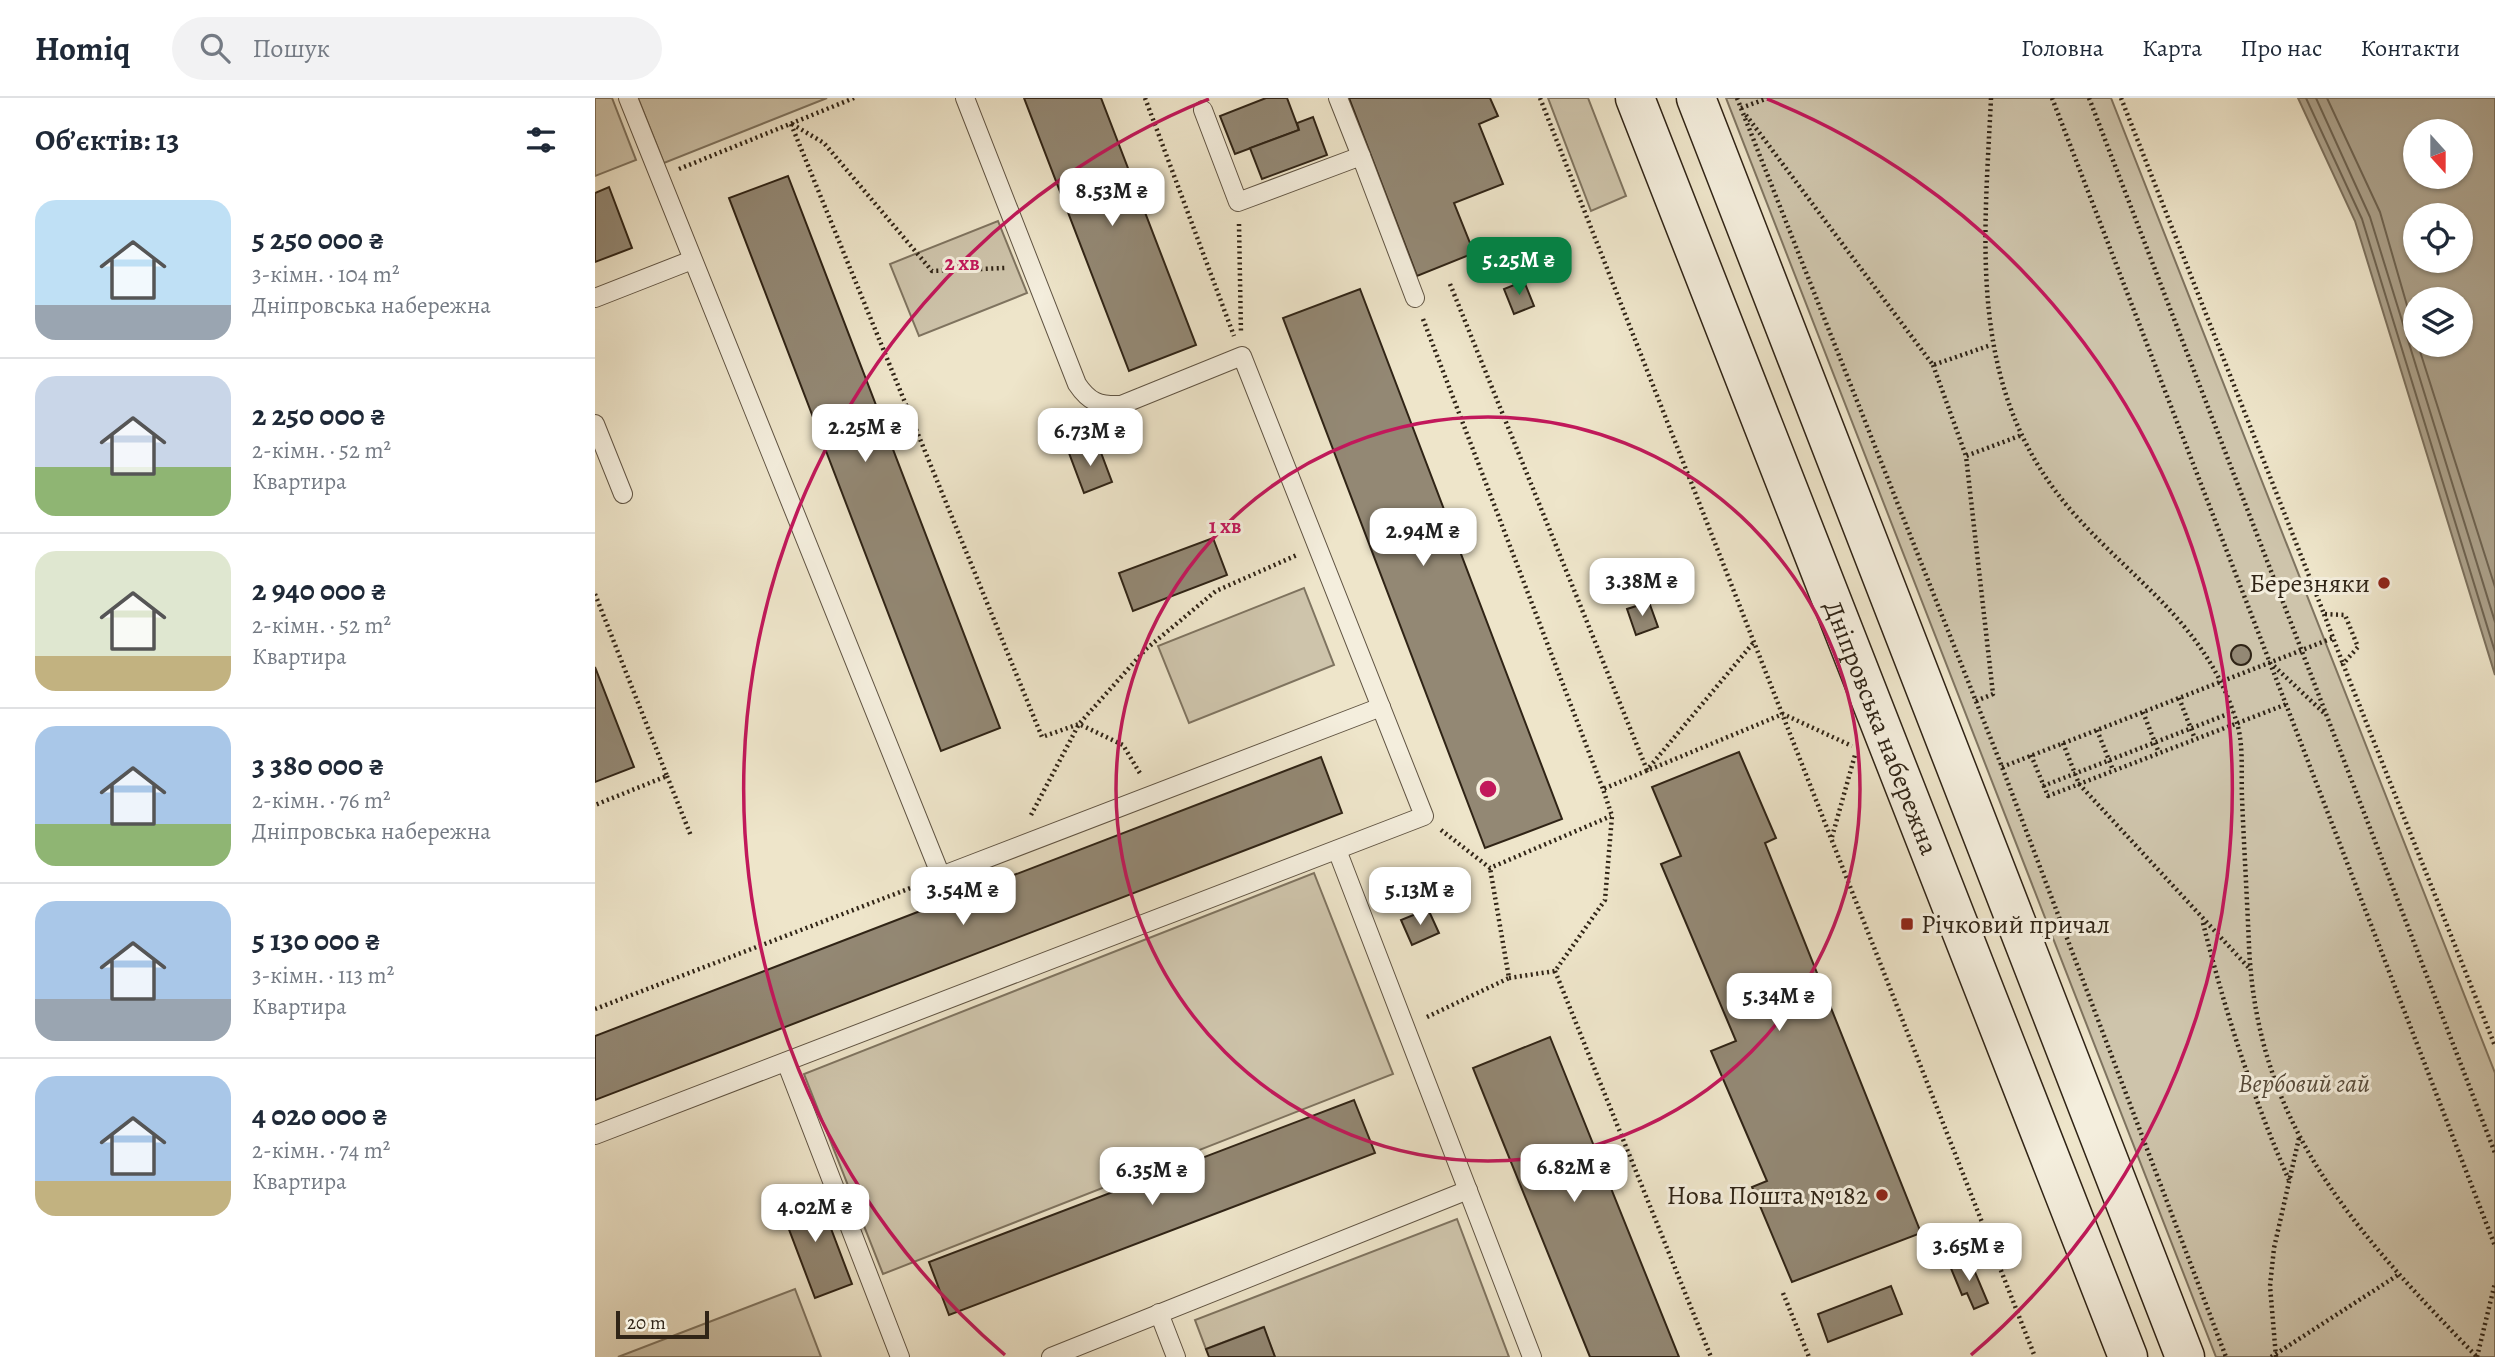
<!DOCTYPE html>
<html lang="uk">
<head>
<meta charset="utf-8">
<style>
	body { margin:0; font-family:Alegreya,serif; background:#f2f2f3; color:#1f2937; height:100vh; display:flex; flex-direction:column; font-size:26px; white-space:nowrap }
	* { box-sizing:border-box; margin:0 }
	p { font-size:23px; color:#747a83 }
	.icon { flex:none; width:38px; height:38px; fill:none; stroke:currentColor; stroke-width:2; stroke-linecap:round; stroke-linejoin:round }
	.map { position:relative; flex:1; overflow:hidden }
	.drawer { display:flex; flex-direction:column; background:#fff; width:595px }
	.drawer>* { flex:none }
	.needle { width:46px; rotate:159deg }
	.tools { position:absolute; left:1808px; top:21px; display:grid; gap:14px }
	.tools a { display:grid; place-items:center; width:70px; height:70px; border-radius:50%; background:#fff; box-shadow:0 2px 5px #0004; font-size:35px }
	.scale { position:absolute; left:21px; bottom:18px; width:93px; box-sizing:border-box; padding-left:7px; border:4px solid #302416; border-top:0; font-size:19px; line-height:24px; white-space:nowrap; color:#302416; -webkit-text-stroke:5px #f4eedd; paint-order:stroke }
	.price { position:absolute; translate:-50% -60px; padding:0 16px; border-radius:14px; background:#fff; color:#222; font-size:23px; line-height:46px; filter:drop-shadow(0 2px 4px #0008) }
	.price::after { content:''; position:absolute; left:50%; top:42px; width:21px; height:16px; margin-left:-10px; background:inherit; clip-path:polygon(0 0,100% 0,50% 100%) }
	.price.selected { background:#0b8043; color:#fff }
	ul { padding:0; list-style:none }
	li { display:flex; align-items:center; gap:21px; height:175px; padding:0 35px }
	li+li { border-top:2px solid #e0e1e3 }
	li span { display:grid; place-items:center; flex:none; width:196px; height:140px; border-radius:21px; color:#555 }
	li>.icon { margin-inline-start:auto }
	span .icon { width:84px; height:84px; fill:#fffc; stroke-width:1 }
	li b { font-size:30px }
	h2 { display:flex; justify-content:space-between; align-items:center; height:84px; padding:0 35px; font-size:30px }
	header { display:flex; align-items:center; gap:42px; box-sizing:border-box; height:98px; padding:0 35px; background:#fff; border-bottom:2px solid #e0e1e3 }
	header strong { font-size:33px }
	nav { display:flex; gap:38px; margin-inline-start:auto; font-size:24px }
	.search { width:490px; height:63px; background:#f2f2f3; display:flex; align-items:center; gap:18px; box-sizing:border-box; padding:0 24px; border-radius:38px; color:#747a83; font-size:26px }
	main { display:flex; flex:1; min-height:0 }
	.map>svg:first-child { display:block }
	.green { fill:#cec4ab; stroke:#7f7460; stroke-width:2 }
	.water { fill:#ada38d; stroke:#7b705d; stroke-width:2; fill-rule:evenodd }
	.lines { fill:none; stroke-linecap:round; stroke-linejoin:round }
	.shore { stroke:#6e6452; stroke-width:2 }
	.building { fill:#938874; stroke:#302416; stroke-width:2 }
	.lane-casing { stroke:#605443; stroke-width:20 }
	.secondary-casing { stroke:#302416; stroke-width:41 }
	.path { stroke:#302416; stroke-width:4.5; stroke-dasharray:2 3.5; stroke-linecap:butt }
	.lane { stroke:#f4eedd; stroke-width:18 }
	.secondary { stroke:#f4eedd; stroke-width:38 }
	.ring { fill:none; stroke:#c2185b; stroke-width:3.5 }
	.poi-dot { fill:#8f2418; stroke:#f4eedd; stroke-width:2.5 }
	.labels { text-anchor:middle; stroke-width:6; stroke-linejoin:round; paint-order:stroke }
	.poi-label { font-size:26px; fill:#302416; stroke:#f4eedd; text-anchor:end }
	.street-label { font-size:26px; fill:#302416; stroke:#f4eedd }
	.park-label { font-size:26px; font-style:italic; fill:#584c3b; stroke:#f4eedd }
	.centre { fill:#c2185b; stroke:#f4eedd; stroke-width:3.5 }
	.ring-label { font-size:21px; text-anchor:middle; font-weight:bold; fill:#c2185b; stroke:#f4eedd; stroke-width:6; stroke-linejoin:round; paint-order:stroke }
</style>
</head>
<body>
<header>
<strong>Homiq</strong>
<div class="search"><svg class="icon" aria-label="search" viewBox="0 0 24 24"><circle cx="10" cy="10" r="6"/><path d="M15 15l6 6"/></svg>Пошук</div>
<nav><a>Головна</a><a>Карта</a><a>Про нас</a><a>Контакти</a></nav>
</header>
<main>
<section class="drawer">
<h2>Об’єктів: 13<svg class="icon" aria-label="filters" viewBox="0 0 24 24"><path d="M4 7h16M4 17h16"/><circle cx="9" cy="7" r="2"/><circle cx="15" cy="17" r="2"/></svg></h2>
<ul>
<li><span style="background:linear-gradient(#bfe0f5 75%,#9aa5b1 0)"><svg class="icon" aria-label="home" viewBox="0 0 24 24"><path d="M3 11l9-7 9 7M6 9v11h12V9"/></svg></span><div><b>5 250 000 ₴</b><p>3-кімн. · 104 m²</p><p>Дніпровська набережна</p></div></li>
<li><span style="background:linear-gradient(#c9d6e8 65%,#8fb573 0)"><svg class="icon" aria-label="home" viewBox="0 0 24 24"><path d="M3 11l9-7 9 7M6 9v11h12V9"/></svg></span><div><b>2 250 000 ₴</b><p>2-кімн. · 52 m²</p><p>Квартира</p></div></li>
<li><span style="background:linear-gradient(#dfe7d0 75%,#c2b280 0)"><svg class="icon" aria-label="home" viewBox="0 0 24 24"><path d="M3 11l9-7 9 7M6 9v11h12V9"/></svg></span><div><b>2 940 000 ₴</b><p>2-кімн. · 52 m²</p><p>Квартира</p></div></li>
<li><span style="background:linear-gradient(#a9c7e8 70%,#8fb573 0)"><svg class="icon" aria-label="home" viewBox="0 0 24 24"><path d="M3 11l9-7 9 7M6 9v11h12V9"/></svg></span><div><b>3 380 000 ₴</b><p>2-кімн. · 76 m²</p><p>Дніпровська набережна</p></div></li>
<li><span style="background:linear-gradient(#a9c7e8 70%,#9aa5b1 0)"><svg class="icon" aria-label="home" viewBox="0 0 24 24"><path d="M3 11l9-7 9 7M6 9v11h12V9"/></svg></span><div><b>5 130 000 ₴</b><p>3-кімн. · 113 m²</p><p>Квартира</p></div></li>
<li><span style="background:linear-gradient(#a9c7e8 75%,#c2b280 0)"><svg class="icon" aria-label="home" viewBox="0 0 24 24"><path d="M3 11l9-7 9 7M6 9v11h12V9"/></svg></span><div><b>4 020 000 ₴</b><p>2-кімн. · 74 m²</p><p>Квартира</p></div></li>
</ul>
</section>
<div class="map">
<svg width="1900" height="1259" viewBox="0 0 1900 1259">
	<rect width="100%" height="100%" fill="#eee5ca"/>
	<filter id="stains"><feTurbulence type="fractalNoise" baseFrequency=".00286" numOctaves="4"/><feColorMatrix values="0 0 0 0 .2 0 0 0 0 .09 0 0 0 0 .02 0 0 0 .5 -.17"/></filter>
	<radialGradient id="worn" r=".72"><stop offset=".6" stop-color="#630" stop-opacity="0"/><stop offset="1" stop-color="#630" stop-opacity=".3"/></radialGradient>
	<g class="green">
		<path d="M0,0H17L41,62L0,78Z"/>
		<path d="M43,0H232L69,65Z"/>
		<path d="M953,0H993L1031,98L996,113Z"/>
		<path d="M1131,0H1516L1900,975V1259H1621Z"/>
		<path d="M403,123L432,195L324,238L295,166Z"/>
		<path d="M709,490L739,567L594,625L563,548Z"/>
		<path d="M719,775L798,976L288,1176L209,976Z"/>
		<path d="M862,1121L914,1259H680L668,1229L611,1251L600,1222Z"/>
		<path d="M200,1191L226,1259H23Z"/>
	</g>
	<path class="water" d="M1703,0H1900V577L1760,123ZM1820,33H1866V79H1820ZM1820,117H1866V163H1820ZM1820,201H1866V247H1820Z"/>
	<g class="lines">
		<g class="shore">
			<path d="M1711,0L1767,121L1900,554"/>
			<path d="M1721,0L1775,119L1900,524"/>
			<path d="M1732,0L1785,114L1820,235"/>
			<path d="M1823,247L1900,489"/>
		</g>
	</g>
	<g class="building">
		<path d="M429,0H506L601,247L534,273Z"/>
		<path d="M671,0H692L704,32L640,56L625,18Z"/>
		<path d="M754,0H895L903,18L884,26L908,86L859,105L879,155L822,178Z"/>
		<path d="M718,19L732,57L667,81L655,50L704,32L702,25Z"/>
		<path d="M193,78L405,630L346,653L134,100Z"/>
		<path d="M14,89L37,150L0,164V95Z"/>
		<path d="M929,183L939,208L919,216L909,191Z"/>
		<path d="M765,191L967,721L890,750L688,220Z"/>
		<path d="M502,344L517,384L489,395L474,355Z"/>
		<path d="M618,440L632,477L538,513L524,475Z"/>
		<path d="M1054,504L1063,529L1041,537L1032,511Z"/>
		<circle cx="1646" cy="557" r="10"/>
		<path d="M0,569L39,669L0,684Z"/>
		<path d="M1144,654L1181,740L1170,745L1326,1135L1197,1184L1157,1089L1172,1083L1116,953L1141,943L1066,766L1086,758L1057,689Z"/>
		<path d="M726,659L747,715L0,1002V938Z"/>
		<path d="M833,811L844,835L817,847L806,822Z"/>
		<path d="M955,939L1084,1259H995L903,1032L878,970Z"/>
		<path d="M759,1002L780,1055L354,1217L334,1164Z"/>
		<path d="M221,1091L257,1186L220,1200L184,1105Z"/>
		<path d="M1374,1160L1393,1205L1379,1211L1372,1195L1367,1197L1355,1168Z"/>
		<path d="M1296,1188L1307,1216L1233,1244L1223,1216Z"/>
		<path d="M669,1229L680,1259H614L611,1251Z"/>
	</g>
	<g class="lines">
		<defs>
			<g id="lane">
				<path d="M33,0L346,778L786,609"/>
				<path d="M743,0L766,58"/>
				<path d="M608,12L643,104L766,58L820,200"/>
				<path d="M0,200L97,162"/>
				<path d="M0,326L28,396"/>
				<path d="M742,752L937,1259"/>
				<path d="M191,964L305,1259"/>
				<path d="M0,1037L829,718L647,258L526,307C504,308 494,304 482,286L370,0"/>
				<path d="M564,1215L581,1259"/>
				<path d="M456,1259L873,1092"/>
			</g>
			<g id="secondary">
				<path id="s1" d="M1040,0L1533,1259"/>
				<path d="M1101,0L1590,1259"/>
			</g>
		</defs>
		<use href="#lane" class="lane-casing"/>
		<use href="#secondary" class="secondary-casing"/>
		<g class="path">
			<path d="M550,0L639,238"/>
			<path d="M945,0L1440,1259"/>
			<path d="M1142,0L1407,669L1631,1259"/>
			<path d="M1396,0C1389,150 1371,296 1481,418C1543,487 1611,527 1641,622C1649,645 1646,675 1647,700C1649,749 1652,799 1654,848C1662,1030 1763,1136 1882,1259"/>
			<path d="M1457,0L1900,1148"/>
			<path d="M1494,0L1900,1055"/>
			<path d="M1526,0L1729,516L1750,517L1763,549L1748,566L1900,948"/>
			<path d="M1146,10L1173,0"/>
			<path d="M1151,17L1338,267L1396,247"/>
			<path d="M196,26L447,639L484,626L528,647L546,677"/>
			<path d="M197,26L229,45L337,173L410,170"/>
			<path d="M84,71L259,0"/>
			<path d="M644,126L646,236"/>
			<path d="M855,186L1052,672L1159,544"/>
			<path d="M828,221L1008,691"/>
			<path d="M1338,267L1371,358"/>
			<path d="M0,496L72,678L0,707"/>
			<path d="M1729,516L1748,566"/>
			<path d="M1679,568L1729,615"/>
			<path d="M1584,600L1600,641"/>
			<path d="M1381,603L1398,596L1371,358L1427,337"/>
			<path d="M1548,614L1564,655"/>
			<path d="M1502,632L1518,672"/>
			<path d="M1468,645L1484,686L1654,870"/>
			<path d="M1436,657L1453,698L1692,606"/>
			<path d="M1407,669L1738,540"/>
			<path d="M72,678L96,738"/>
			<path d="M1448,688L1638,614"/>
			<path d="M436,717L484,626L551,551L621,493L702,457"/>
			<path d="M846,732L895,770L1016,718"/>
			<path d="M1237,739L1260,657"/>
			<path d="M1608,825C1630,913 1657,998 1694,1082"/>
			<path d="M960,873L1116,1259"/>
			<path d="M914,880L960,873L1010,802L1017,718L1008,691L1188,616L1257,648"/>
			<path d="M0,911L326,786"/>
			<path d="M832,919L914,880L895,770"/>
			<path d="M1188,1195L1214,1259"/>
			<path d="M1676,1259L1803,1177"/>
			<path d="M1681,1259L1675,1188L1679,1150L1704,1040"/>
			<path d="M1882,1259L1900,1185"/>
		</g>
		<use href="#lane" class="lane"/>
		<use href="#secondary" class="secondary"/>
	</g>
	<g class="ring">
		<circle cx="893" cy="691" r="372"/>
		<path d="M410 1257A744 744 0 0 1 614 1M1172 1A744 744 0 0 1 1376 1257"/>
	</g>
	<g class="poi-dot">
		<circle cx="1789" cy="485" r="7"/>
		<rect x="1305" y="819" width="14" height="14" rx="3.5"/>
		<circle cx="1287" cy="1097" r="7"/>
	</g>
	<g class="labels">
		<g class="poi-label">
			<text x="1775" y="494">Березняки</text>
			<text x="1326" y="835" text-anchor="start">Річковий причал</text>
			<text x="1273" y="1106">Нова Пошта №182</text>
		</g>
		<g class="street-label">
			<text dy="9" stroke="none"><textPath href="#s1" startOffset="676">Дніпровська набережна</textPath></text>
		</g>
		<g class="park-label">
			<text x="1709" y="994">Вербовий гай</text>
		</g>
	</g>
	<circle cx="893" cy="691" r="10" class="centre"/>
	<g class="ring-label">
		<text x="367" y="172">2 хв</text>
		<text x="630" y="435">1 хв</text>
	</g>
	<rect width="100%" height="100%" filter="url(#stains)"/>
	<rect width="100%" height="100%" fill="url(#worn)"/>
</svg>
<div class="tools">
<a><svg class="needle" viewBox="-14 -14 28 28"><path d="M0-13l5 13h-10z" fill="#e53935"/><path d="M0 13l5-13h-10z" fill="#747a83"/></svg></a>
<a><svg class="icon" aria-label="locate" viewBox="0 0 24 24"><circle cx="12" cy="12" r="6"/><path d="M12 2v4M12 18v4M2 12h4M18 12h4"/></svg></a>
<a><svg class="icon" aria-label="layers" viewBox="0 0 24 24"><path d="M12 4l9 5-9 5-9-5zM3 14l9 5 9-5"/></svg></a>
</div>
<div class="scale">20 m</div>
<b class="price" style="left:517px;top:130px">8.53M ₴</b>
<b class="price selected" style="left:924px;top:199px">5.25M ₴</b>
<b class="price" style="left:270px;top:366px">2.25M ₴</b>
<b class="price" style="left:495px;top:370px">6.73M ₴</b>
<b class="price" style="left:828px;top:470px">2.94M ₴</b>
<b class="price" style="left:1047px;top:520px">3.38M ₴</b>
<b class="price" style="left:368px;top:829px">3.54M ₴</b>
<b class="price" style="left:825px;top:829px">5.13M ₴</b>
<b class="price" style="left:1184px;top:935px">5.34M ₴</b>
<b class="price" style="left:979px;top:1106px">6.82M ₴</b>
<b class="price" style="left:557px;top:1109px">6.35M ₴</b>
<b class="price" style="left:220px;top:1146px">4.02M ₴</b>
<b class="price" style="left:1374px;top:1185px">3.65M ₴</b>
</div>
</main>
</body>
</html>
